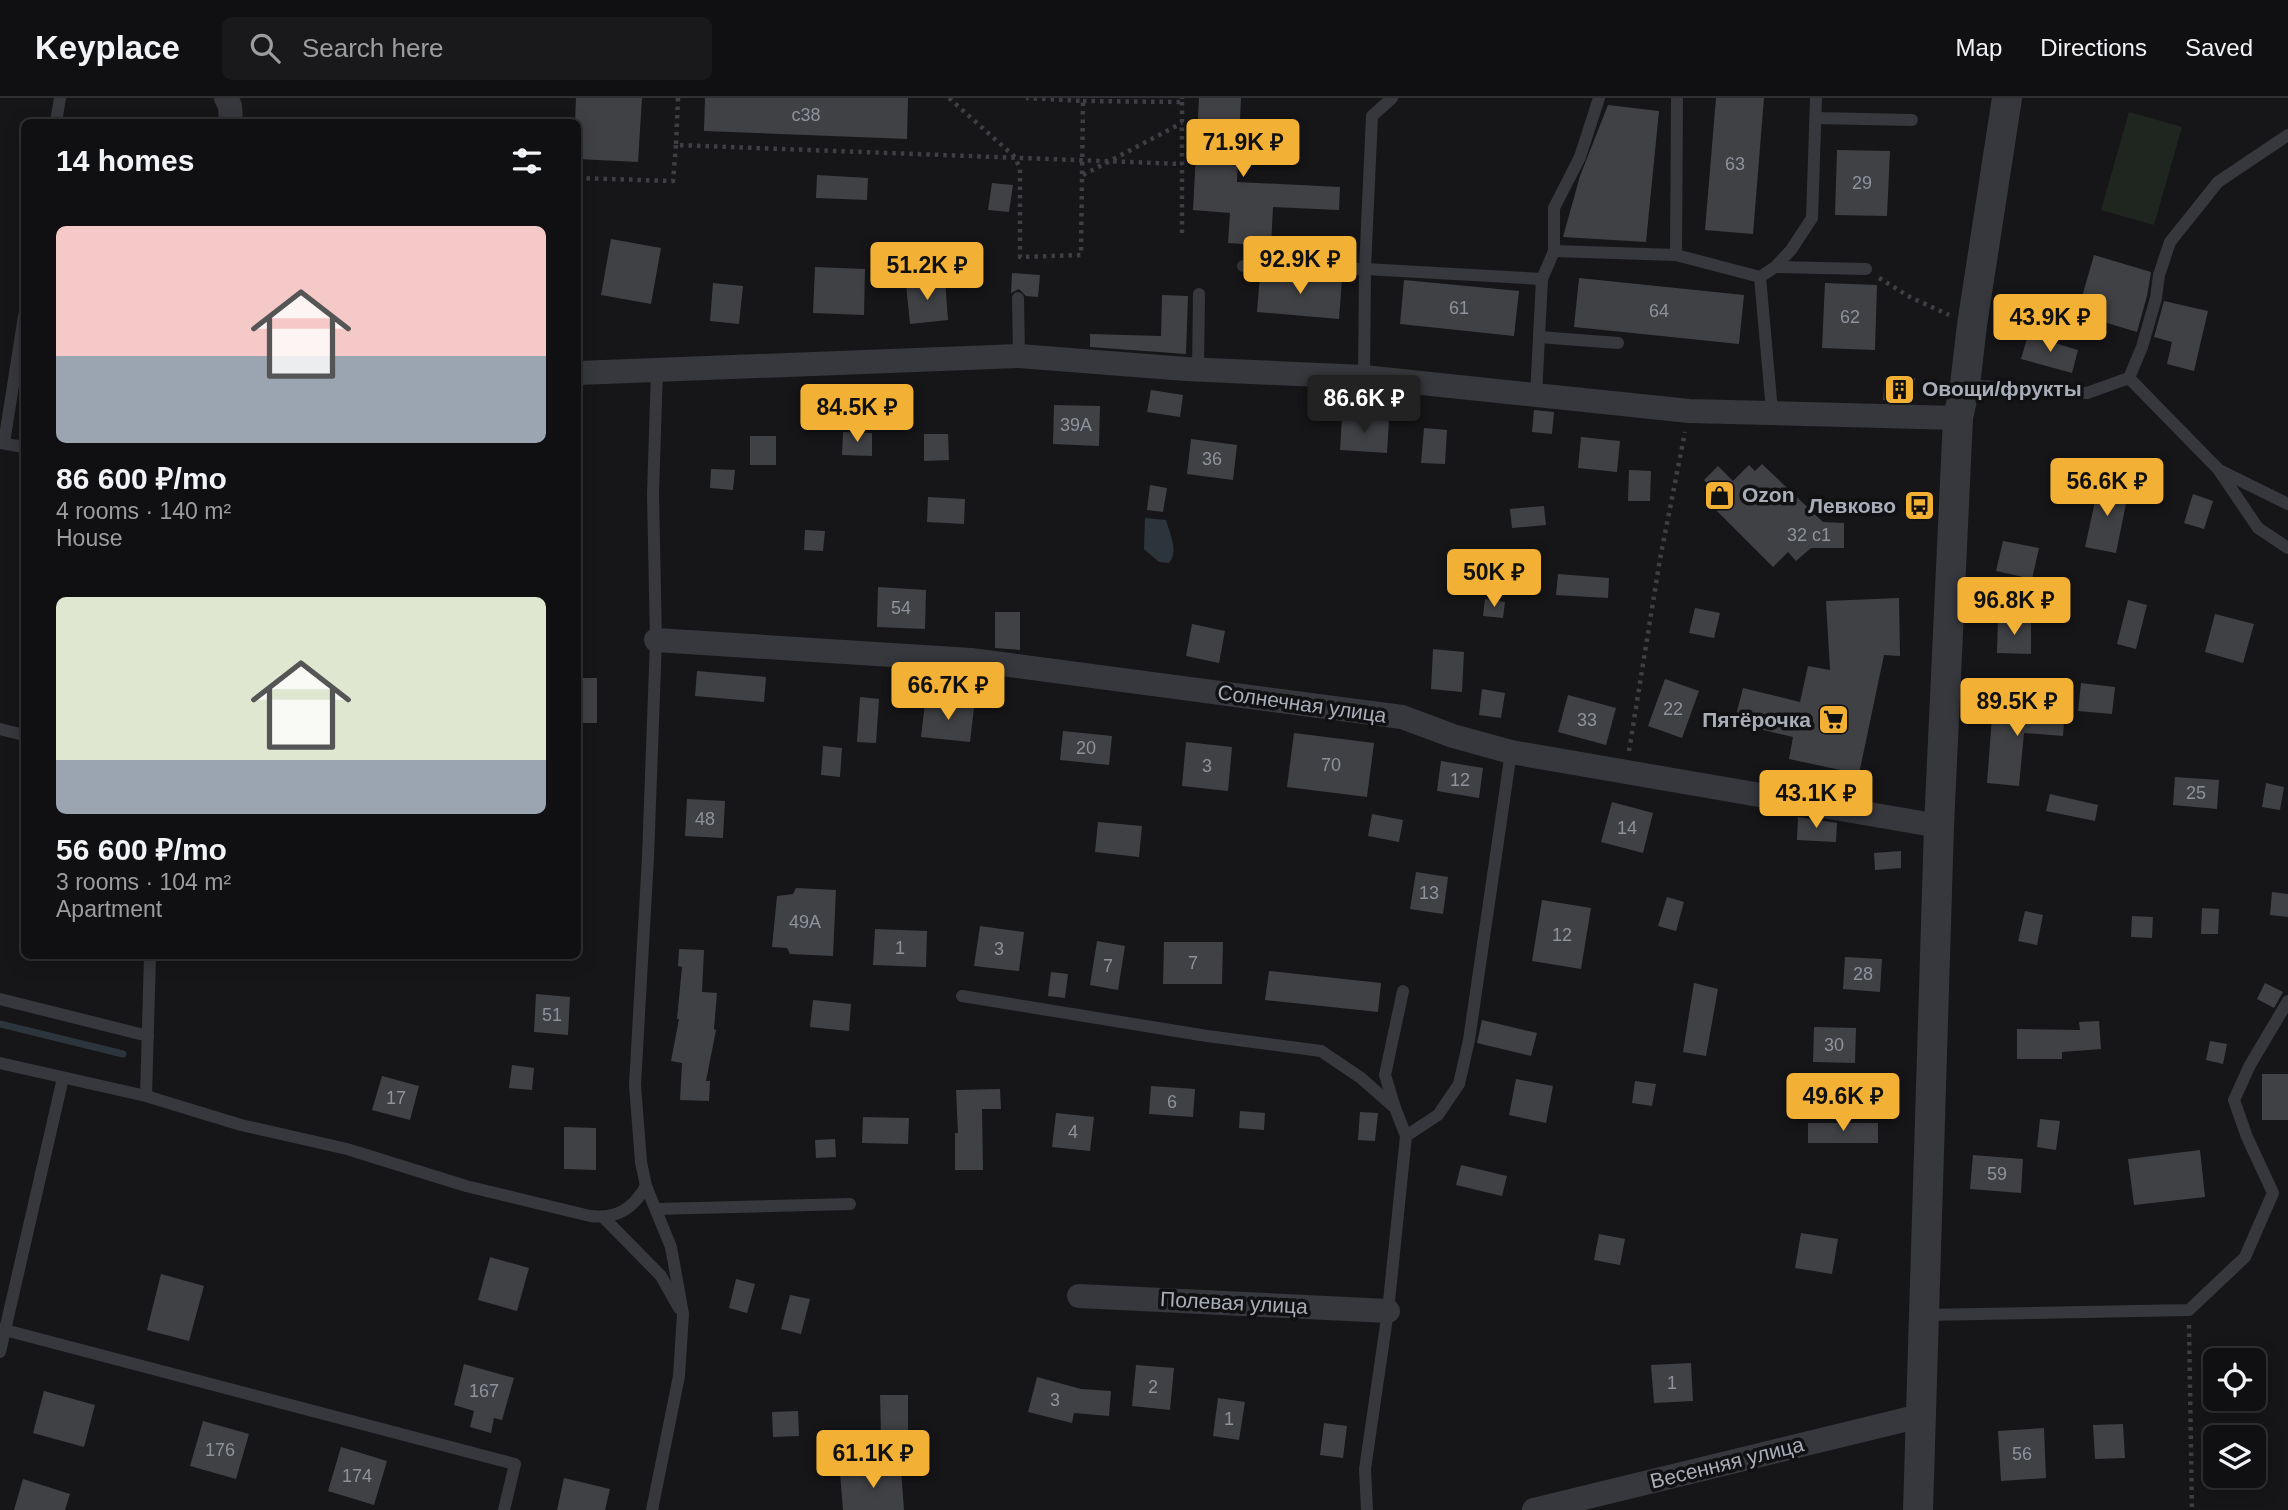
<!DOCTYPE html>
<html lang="en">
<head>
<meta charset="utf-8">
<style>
	body { margin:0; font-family:Arial,sans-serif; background:#19191b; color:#f1f3f6; height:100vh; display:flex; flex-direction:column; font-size:26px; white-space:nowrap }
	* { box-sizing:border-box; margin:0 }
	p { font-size:23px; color:#9c9d9f }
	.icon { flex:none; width:38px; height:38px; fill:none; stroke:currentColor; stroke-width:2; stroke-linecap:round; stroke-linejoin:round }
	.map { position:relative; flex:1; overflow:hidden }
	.drawer { position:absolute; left:21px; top:21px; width:560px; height:840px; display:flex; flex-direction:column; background:#101012; border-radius:10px; box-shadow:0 4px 18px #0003,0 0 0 2px #303032 }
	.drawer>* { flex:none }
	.tools { position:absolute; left:2203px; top:1250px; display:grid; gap:14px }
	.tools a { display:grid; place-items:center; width:63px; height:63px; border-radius:10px; background:#101012; box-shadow:0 4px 18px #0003,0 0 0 2px #303032; font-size:35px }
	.price { position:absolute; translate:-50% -60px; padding:0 16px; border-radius:7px; background:#f2b134; color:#111; font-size:23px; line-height:46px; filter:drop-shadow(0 2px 4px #0008) }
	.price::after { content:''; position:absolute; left:50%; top:42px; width:21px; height:16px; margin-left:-10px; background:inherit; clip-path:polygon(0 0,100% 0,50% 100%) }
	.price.current { background:#222; color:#fff }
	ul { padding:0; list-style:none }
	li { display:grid; align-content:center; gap:14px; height:371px; padding:0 35px }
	li span { display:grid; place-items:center; height:217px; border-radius:10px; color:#555 }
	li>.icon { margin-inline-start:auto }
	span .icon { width:126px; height:126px; fill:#fffc; stroke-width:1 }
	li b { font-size:30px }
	h2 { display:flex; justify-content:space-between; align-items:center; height:84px; padding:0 35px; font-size:30px }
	header { display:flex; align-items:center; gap:42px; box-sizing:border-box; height:98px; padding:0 35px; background:#101012; border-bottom:2px solid #303032 }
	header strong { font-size:33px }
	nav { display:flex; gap:38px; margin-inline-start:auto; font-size:24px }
	.search { width:490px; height:63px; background:#19191b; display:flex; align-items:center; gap:18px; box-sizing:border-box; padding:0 24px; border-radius:10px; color:#9c9d9f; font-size:26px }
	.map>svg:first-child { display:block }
	.park { fill:#1e261f }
	.water { fill:#2c353c }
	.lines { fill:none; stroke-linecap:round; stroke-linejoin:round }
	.stream { stroke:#2c353c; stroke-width:7 }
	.building { fill:#404145 }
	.path { stroke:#3d3f44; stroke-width:4.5; stroke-dasharray:3.5 5; stroke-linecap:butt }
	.service { stroke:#37383d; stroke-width:12 }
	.minor { stroke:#37383d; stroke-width:24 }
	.tertiary { stroke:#37383d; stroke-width:30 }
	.labels { text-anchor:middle; stroke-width:7; stroke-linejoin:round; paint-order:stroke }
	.number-label { font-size:18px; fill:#8e929b }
	.poi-label { font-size:21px; font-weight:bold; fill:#a8adb8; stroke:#111113; text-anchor:start }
	.street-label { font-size:21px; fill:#a8adb8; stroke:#111113 }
</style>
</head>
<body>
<header>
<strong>Keyplace</strong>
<div class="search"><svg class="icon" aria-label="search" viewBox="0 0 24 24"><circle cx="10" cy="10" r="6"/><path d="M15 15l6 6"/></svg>Search here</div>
<nav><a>Map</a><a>Directions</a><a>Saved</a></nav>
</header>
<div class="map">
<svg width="2288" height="1412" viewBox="0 0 2288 1412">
	<rect width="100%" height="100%" fill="#161618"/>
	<path class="park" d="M2129,14L2182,29L2154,127L2101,112Z"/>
	<path class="water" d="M1145,420L1166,422C1170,436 1179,454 1169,465L1159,464L1144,451Z"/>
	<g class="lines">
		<path class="stream" d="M0,926L123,956"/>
	</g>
	<g class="building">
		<path d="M576,0H642L638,64L578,61V24H575Z"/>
		<path d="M705,0H908L907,41L704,33Z"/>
		<path d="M1199,0H1241L1237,84L1340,89L1339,112L1273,109L1271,148L1228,145L1230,115L1193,112Z"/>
		<path d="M1716,0H1764L1753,136L1705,132Z"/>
		<path d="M1608,7L1659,13L1646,144L1563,139L1580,78Z"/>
		<path d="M1837,52L1890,53L1887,118L1835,117Z"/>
		<path d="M817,77L868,80L867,102L816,100Z"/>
		<path d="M992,85L1013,87L1009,114L988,112Z"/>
		<path d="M611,141L661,150L651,206L601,197Z"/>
		<path d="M2094,157L2151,174L2147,198L2137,234L2077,216Z"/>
		<path d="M815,169L865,171L864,217L813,215Z"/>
		<path d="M1012,175L1040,177L1038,199L1026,198L1019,191L1011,195Z"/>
		<path d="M1260,177L1342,181L1339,221L1257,214Z"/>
		<path d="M1579,180L1744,197L1739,246L1574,229Z"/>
		<path d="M945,182L948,222L910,226L906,186Z"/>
		<path d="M1404,182L1519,193L1514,238L1400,226Z"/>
		<path d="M713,185L743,188L739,226L710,223Z"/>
		<path d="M1825,185L1877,187L1875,252L1822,250Z"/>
		<path d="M1162,197L1188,198L1186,256L1090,249V236L1161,238Z"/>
		<path d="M2164,203L2208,213L2194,273L2167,266L2172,244L2154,239Z"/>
		<path d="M2028,237L2078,252L2072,275L2021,261Z"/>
		<path d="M1885,279L1915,280L1913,303L1883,302Z"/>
		<path d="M1151,292L1183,297L1180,319L1147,314Z"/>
		<path d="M1054,307L1100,308L1099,348L1053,346Z"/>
		<path d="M1534,312L1554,314L1552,336L1532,334Z"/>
		<path d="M1342,319L1389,322L1387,355L1340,352Z"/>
		<path d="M1424,330L1447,332L1445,366L1421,365Z"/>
		<path d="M843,334L872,335V358L842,357Z"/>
		<path d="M924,336H948L949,362L924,363Z"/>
		<rect x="750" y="338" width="26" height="29"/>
		<path d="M1581,339L1620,343L1617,374L1578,370Z"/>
		<path d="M1191,341L1237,347L1233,382L1187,376Z"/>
		<path d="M1762,366L1823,424L1844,425V450H1811L1796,463L1788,454L1773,469L1710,406L1719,397L1704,382L1718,368L1733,383L1749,367L1755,373Z"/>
		<path d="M711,371L735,372L733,392L710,390Z"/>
		<path d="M1629,372L1651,373L1650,403H1628Z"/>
		<path d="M2099,385L2129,391L2116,455L2085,449Z"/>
		<path d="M1150,387L1167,390L1163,414L1147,412Z"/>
		<path d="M2193,396L2213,403L2204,431L2184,425Z"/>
		<path d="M928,399L965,401L964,426L927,424Z"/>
		<path d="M1544,408L1546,427L1512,430L1510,411Z"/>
		<path d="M805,432L825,433L823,453L804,452Z"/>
		<path d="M2003,443L2039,450L2032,481L1996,473Z"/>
		<path d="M1558,476L1609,480L1608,500L1556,497Z"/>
		<path d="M878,489L926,492L925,531L877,529Z"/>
		<path d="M1899,500L1900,558L1884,557L1859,676L1789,661L1793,639L1734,625L1743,590L1800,604L1808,568L1830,572L1826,503Z"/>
		<path d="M1485,501L1505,504L1503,520L1483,518Z"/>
		<path d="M2128,502L2147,507L2136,551L2117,546Z"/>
		<path d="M1695,510L1720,515L1714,540L1689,535Z"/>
		<path d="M995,514H1020V552L995,550Z"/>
		<path d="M2215,516L2254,526L2243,565L2205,554Z"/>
		<path d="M1998,521L2031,522V556L1997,555Z"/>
		<path d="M1192,526L1225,533L1219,565L1186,558Z"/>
		<path d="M1433,551L1464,554L1462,594L1431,591Z"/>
		<path d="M697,573L766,579L764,604L695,598Z"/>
		<rect x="578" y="580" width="19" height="45"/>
		<path d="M1665,581L1699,593L1682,640L1648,628Z"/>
		<path d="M2081,585L2115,589L2112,616L2078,613Z"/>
		<path d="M1482,591L1505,595L1501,620L1479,617Z"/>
		<path d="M1568,597L1616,610L1606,647L1558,634Z"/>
		<path d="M860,599L879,601L876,645L857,644Z"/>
		<path d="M925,605L974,610L970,644L921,639Z"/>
		<path d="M1993,606L2065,612L2063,638L2024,635L2019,688L1987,685Z"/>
		<path d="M1063,633L1112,638L1109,667L1060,662Z"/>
		<path d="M1294,635L1374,645L1367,699L1287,689Z"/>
		<path d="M1186,644L1232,649L1228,693L1182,688Z"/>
		<path d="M823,648L842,650L840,679L821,677Z"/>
		<path d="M1441,663L1483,670L1479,700L1437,693Z"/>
		<path d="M2175,679L2219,682L2217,711L2173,707Z"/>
		<path d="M2266,685L2284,689L2280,712L2262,709Z"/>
		<path d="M2050,696L2098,707L2095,723L2046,713Z"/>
		<path d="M687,701L725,703L723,740L685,738Z"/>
		<path d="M1612,704L1653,715L1643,755L1601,744Z"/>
		<path d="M1372,716L1403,722L1399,744L1368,738Z"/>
		<path d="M1798,719L1837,725L1836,744L1797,742Z"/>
		<path d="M1098,724L1142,728L1139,759L1095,754Z"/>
		<path d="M1901,753V770L1875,772L1874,755Z"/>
		<path d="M1416,774L1448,779L1443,816L1410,811Z"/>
		<path d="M796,790L836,792L833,858L790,856L787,850L772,849L777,798L793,796Z"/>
		<path d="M2272,794L2288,796V819L2270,817Z"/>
		<path d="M1667,799L1684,804L1676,833L1658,828Z"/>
		<path d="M1542,802L1591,810L1581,871L1532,863Z"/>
		<path d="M2202,810L2219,811L2218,836H2201Z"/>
		<path d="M2025,813L2043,817L2037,847L2018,843Z"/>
		<path d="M2132,818L2153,819L2152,840L2131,839Z"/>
		<path d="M980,828L1024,834L1019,873L974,868Z"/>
		<path d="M875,831L927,833L926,869L873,867Z"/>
		<path d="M1097,843L1125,848L1118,892L1090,887Z"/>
		<path d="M1164,844H1223L1222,886H1163Z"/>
		<path d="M679,851L704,852L702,894L717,895L714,931L716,932L706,983H710L709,1003L680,1002L682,965L671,963L679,921H677L682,869L678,868Z"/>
		<path d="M1845,859L1882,861L1880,894L1843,891Z"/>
		<path d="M1269,873L1381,885L1378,914L1265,902Z"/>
		<path d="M1051,874L1068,876L1065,900L1048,898Z"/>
		<path d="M1694,885L1718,891L1706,958L1683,954Z"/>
		<path d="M2265,885L2283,894L2274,910L2257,901Z"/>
		<path d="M536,896L570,899L568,937L534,934Z"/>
		<path d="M813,902L851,906L849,933L810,929Z"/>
		<path d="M1482,922L1537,935L1531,958L1477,945Z"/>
		<path d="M2099,923L2101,951L2062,954V961H2017V931L2080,932L2079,924Z"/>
		<path d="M1814,929L1856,930L1855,965L1813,964Z"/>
		<path d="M2210,943L2227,946L2223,966L2206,962Z"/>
		<path d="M512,967L534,970L532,992L509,990Z"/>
		<rect x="2262" y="976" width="26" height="46"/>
		<path d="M382,978L419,988L410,1022L372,1012Z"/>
		<path d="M1516,981L1553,988L1546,1025L1509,1017Z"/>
		<path d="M1635,983L1656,986L1652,1008L1632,1005Z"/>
		<path d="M1151,988L1195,991L1193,1019L1149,1016Z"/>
		<path d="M1000,991L1001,1011H982L983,1072H955V1035H958L956,992Z"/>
		<path d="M1240,1013L1265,1015L1264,1032L1239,1030Z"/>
		<path d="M1360,1014L1378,1015L1375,1043L1358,1042Z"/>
		<path d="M1056,1015L1094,1019L1090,1053L1052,1049Z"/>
		<path d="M863,1019L909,1020L908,1046L862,1045Z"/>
		<path d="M2040,1021L2060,1023L2056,1052L2037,1049Z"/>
		<rect x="1808" y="1025" width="70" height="20"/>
		<path d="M564,1029L596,1030V1072L564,1071Z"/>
		<path d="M835,1041L836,1059L816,1060L815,1042Z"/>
		<path d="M2200,1052L2205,1099L2134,1107L2128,1061Z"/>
		<path d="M1973,1057L2023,1061L2021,1095L1970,1091Z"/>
		<path d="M1461,1067L1507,1078L1502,1098L1456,1087Z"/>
		<path d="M1801,1135L1838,1141L1832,1176L1795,1170Z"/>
		<path d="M1599,1136L1625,1141L1620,1167L1594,1162Z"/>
		<path d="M490,1159L529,1170L517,1213L478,1202Z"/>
		<path d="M161,1176L204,1188L189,1243L147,1232Z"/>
		<path d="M736,1181L755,1186L747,1215L729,1210Z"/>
		<path d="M790,1197L810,1201L801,1236L781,1231Z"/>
		<path d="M1691,1265L1693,1303L1654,1305L1651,1267Z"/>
		<path d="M464,1266L514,1280L502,1322L494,1320L491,1335L470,1329L474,1313L454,1307Z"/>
		<path d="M1136,1267L1174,1270L1170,1312L1132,1308Z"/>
		<path d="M1037,1279L1081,1291L1111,1293L1109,1318L1074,1315L1072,1325L1028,1314Z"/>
		<path d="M44,1293L95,1307L84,1349L33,1335Z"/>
		<path d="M880,1297H908V1337H881Z"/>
		<path d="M1218,1300L1245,1304L1239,1342L1213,1338Z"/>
		<path d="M798,1313L799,1338L773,1339L772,1314Z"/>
		<path d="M203,1323L249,1336L236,1381L190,1368Z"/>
		<path d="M1324,1325L1347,1328L1343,1360L1320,1357Z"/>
		<path d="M2123,1326L2125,1360L2095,1361L2093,1327Z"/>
		<path d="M2044,1330L2046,1380L2001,1383L1998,1333Z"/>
		<path d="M341,1349L387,1363L374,1407L328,1393Z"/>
		<path d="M901,1371L904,1412H843L840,1375Z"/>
		<path d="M564,1380L610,1391L605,1412H557Z"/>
		<path d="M23,1381L70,1396L65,1412H14Z"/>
	</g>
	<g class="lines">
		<g class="path">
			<path d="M678,0L676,47L1182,66"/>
			<path d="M949,0L1015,59L1020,71V159L1081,157L1083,3L1026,0"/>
			<path d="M1083,3L1182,4V0"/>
			<path d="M1182,4V135"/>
			<path d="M1083,77L1182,25"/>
			<path d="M578,80L673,83L676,47"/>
			<path d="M1879,180L1910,199L1949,217"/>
			<path d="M1629,653L1660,461L1685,334"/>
			<path d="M2189,1227L2192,1412"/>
		</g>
		<g class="service">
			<path d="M1816,20L1912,22"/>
			<path d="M56,24L60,0"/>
			<path d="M1554,153L1676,157L1760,179"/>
			<path d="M1676,157L1677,0"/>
			<path d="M1243,168L1365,171L1542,181"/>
			<path d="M1775,169L1866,171"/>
			<path d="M1018,200L1019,258"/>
			<path d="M1539,239L1618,245"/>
			<path d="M1198,271L1199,196"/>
			<path d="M1364,279L1365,171L1372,18L1392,0"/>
			<path d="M2129,280L2142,249L2156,200L2159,177L2170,144L2218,84L2288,37"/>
			<path d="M1965,287L2087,295L2129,280L2218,371L2258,430L2288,450"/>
			<path d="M1536,297L1542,181L1554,153V110L1580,59L1599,0"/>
			<path d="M1772,313L1760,179L1775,169L1791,152L1812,120L1816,0"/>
			<path d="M0,345L24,349"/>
			<path d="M4,345L24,218"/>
			<path d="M2221,373L2288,406"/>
			<path d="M0,631L24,637"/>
			<path d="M962,898L1207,938L1321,953L1361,980L1395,1010L1406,1038L1388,1213L1365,1371L1367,1412"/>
			<path d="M0,901L148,938"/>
			<path d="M0,965L146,998L241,1027L347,1051L466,1088L590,1118C617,1121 633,1111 646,1088"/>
			<path d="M146,998L150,858"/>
			<path d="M1395,1010L1385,977L1403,893"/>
			<path d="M1406,1038L1438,1017L1459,986L1469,942L1511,654"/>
			<path d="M656,1111L850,1106"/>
			<path d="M604,1120L661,1178L679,1210"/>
			<path d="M1924,1217L2189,1212L2245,1159L2273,1095L2247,1039L2234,1002L2250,967L2288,903"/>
			<path d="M0,1231L5,1232L63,980"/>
			<path d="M0,1254L5,1232L515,1366L504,1412"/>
			<path d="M652,1412L679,1278L683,1216L671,1149L646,1088L641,1064L635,987L648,759L656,542L653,396L657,271"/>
		</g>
		<g class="minor">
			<path d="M226,0L230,8L231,24"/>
			<path d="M578,275L1019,258L1186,271L1364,279L1689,313L1958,320"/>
			<path d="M656,542L971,562L1402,619L1453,638L1511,654L1939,728"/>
			<path d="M1079,1198L1388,1213"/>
			<path d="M1534,1412L1920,1318"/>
		</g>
		<path class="tertiary" d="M1918,1412L1939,728L1958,320L1965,287L1972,227L2007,0"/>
	</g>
	<defs>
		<symbol id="building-square" viewBox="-11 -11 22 22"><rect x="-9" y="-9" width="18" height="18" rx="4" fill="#f2b134" stroke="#111113"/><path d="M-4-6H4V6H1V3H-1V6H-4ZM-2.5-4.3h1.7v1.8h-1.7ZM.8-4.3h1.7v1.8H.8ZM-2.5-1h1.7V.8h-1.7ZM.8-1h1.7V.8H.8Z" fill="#111"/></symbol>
		<symbol id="shop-square" viewBox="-11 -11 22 22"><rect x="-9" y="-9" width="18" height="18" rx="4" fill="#f2b134" stroke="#111113"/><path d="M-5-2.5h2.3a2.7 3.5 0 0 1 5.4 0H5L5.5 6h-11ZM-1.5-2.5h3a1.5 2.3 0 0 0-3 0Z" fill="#111"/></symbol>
		<symbol id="bus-square" viewBox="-11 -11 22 22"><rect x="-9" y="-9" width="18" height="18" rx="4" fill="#f2b134" stroke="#111113"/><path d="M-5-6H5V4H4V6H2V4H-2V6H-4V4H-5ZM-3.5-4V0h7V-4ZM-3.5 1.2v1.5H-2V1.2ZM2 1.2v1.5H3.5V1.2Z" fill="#111"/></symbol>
		<symbol id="supermarket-square" viewBox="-11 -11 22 22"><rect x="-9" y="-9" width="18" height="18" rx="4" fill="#f2b134" stroke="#111113"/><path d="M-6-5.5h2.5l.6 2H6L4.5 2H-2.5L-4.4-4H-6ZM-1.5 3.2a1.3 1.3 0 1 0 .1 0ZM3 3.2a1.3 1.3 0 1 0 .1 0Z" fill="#111"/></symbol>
	</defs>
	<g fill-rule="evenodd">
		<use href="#building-square" x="1882" y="274" width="35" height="35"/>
		<use href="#shop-square" x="1702" y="380" width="35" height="35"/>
		<use href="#bus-square" x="1902" y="390" width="35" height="35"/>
		<use href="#supermarket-square" x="1816" y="604" width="35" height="35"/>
	</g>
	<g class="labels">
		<g class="number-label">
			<text x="806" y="23">с38</text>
			<text x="1735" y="72">63</text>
			<text x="1862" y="91">29</text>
			<text x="1459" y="216">61</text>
			<text x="1659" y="219">64</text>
			<text x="1850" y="225">62</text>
			<text x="1076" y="333">39А</text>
			<text x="1212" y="367">36</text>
			<text x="1809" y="443">32 с1</text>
			<text x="901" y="516">54</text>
			<text x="1673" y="617">22</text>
			<text x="1587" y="628">33</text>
			<text x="1086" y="656">20</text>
			<text x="1331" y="673">70</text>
			<text x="1207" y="674">3</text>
			<text x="1460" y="688">12</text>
			<text x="2196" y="701">25</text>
			<text x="705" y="727">48</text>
			<text x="1627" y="736">14</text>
			<text x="1429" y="801">13</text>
			<text x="805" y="830">49А</text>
			<text x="1562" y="843">12</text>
			<text x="900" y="856">1</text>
			<text x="999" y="857">3</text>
			<text x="1193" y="871">7</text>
			<text x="1108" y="874">7</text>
			<text x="1863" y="882">28</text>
			<text x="552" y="923">51</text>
			<text x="1834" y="953">30</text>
			<text x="396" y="1006">17</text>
			<text x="1172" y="1010">6</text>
			<text x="1073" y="1040">4</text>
			<text x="1997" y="1082">59</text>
			<text x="1672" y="1291">1</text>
			<text x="1153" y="1295">2</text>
			<text x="484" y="1299">167</text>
			<text x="1055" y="1308">3</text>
			<text x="1229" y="1327">1</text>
			<text x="220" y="1358">176</text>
			<text x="2022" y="1362">56</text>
			<text x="357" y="1384">174</text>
		</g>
		<g class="poi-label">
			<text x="1922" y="298">Овощи/фрукты</text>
			<text x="1742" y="404">Ozon</text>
			<text x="1896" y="415" text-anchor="end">Левково</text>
			<text x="1811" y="629" text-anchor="end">Пятёрочка</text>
		</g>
		<g class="street-label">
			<text transform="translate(1302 606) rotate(8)" y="7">Солнечная улица</text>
			<text transform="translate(1234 1205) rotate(3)" y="7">Полевая улица</text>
			<text transform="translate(1727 1365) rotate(-14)" y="7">Весенняя улица</text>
		</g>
	</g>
</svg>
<div class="tools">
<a><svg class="icon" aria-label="locate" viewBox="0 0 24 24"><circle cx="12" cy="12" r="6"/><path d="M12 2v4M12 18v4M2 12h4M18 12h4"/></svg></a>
<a><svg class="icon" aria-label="layers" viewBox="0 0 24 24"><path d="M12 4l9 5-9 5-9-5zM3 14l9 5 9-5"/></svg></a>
</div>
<b class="price" style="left:1243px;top:81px">71.9K ₽</b>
<b class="price" style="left:1300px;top:198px">92.9K ₽</b>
<b class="price" style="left:927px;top:204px">51.2K ₽</b>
<b class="price" style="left:2050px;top:256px">43.9K ₽</b>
<b class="price current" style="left:1364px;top:337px">86.6K ₽</b>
<b class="price" style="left:857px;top:346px">84.5K ₽</b>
<b class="price" style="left:2107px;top:420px">56.6K ₽</b>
<b class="price" style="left:1494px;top:511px">50K ₽</b>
<b class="price" style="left:2014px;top:539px">96.8K ₽</b>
<b class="price" style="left:948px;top:624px">66.7K ₽</b>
<b class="price" style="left:2017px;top:640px">89.5K ₽</b>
<b class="price" style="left:1816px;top:732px">43.1K ₽</b>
<b class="price" style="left:1843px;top:1035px">49.6K ₽</b>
<b class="price" style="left:873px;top:1392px">61.1K ₽</b>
<section class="drawer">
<h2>14 homes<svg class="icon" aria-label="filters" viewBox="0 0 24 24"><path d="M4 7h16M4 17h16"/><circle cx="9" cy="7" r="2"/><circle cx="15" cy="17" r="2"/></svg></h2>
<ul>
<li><span style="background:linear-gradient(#f6c9c9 60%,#9aa5b1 0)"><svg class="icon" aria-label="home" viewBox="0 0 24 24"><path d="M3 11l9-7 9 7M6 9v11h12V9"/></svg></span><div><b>86 600 ₽/mo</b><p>4 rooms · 140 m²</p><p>House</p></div></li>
<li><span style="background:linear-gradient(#dfe7d0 75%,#9aa5b1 0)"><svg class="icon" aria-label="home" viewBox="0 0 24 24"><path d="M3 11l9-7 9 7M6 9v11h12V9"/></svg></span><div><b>56 600 ₽/mo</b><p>3 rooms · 104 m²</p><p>Apartment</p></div></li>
</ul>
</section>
</div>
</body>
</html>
